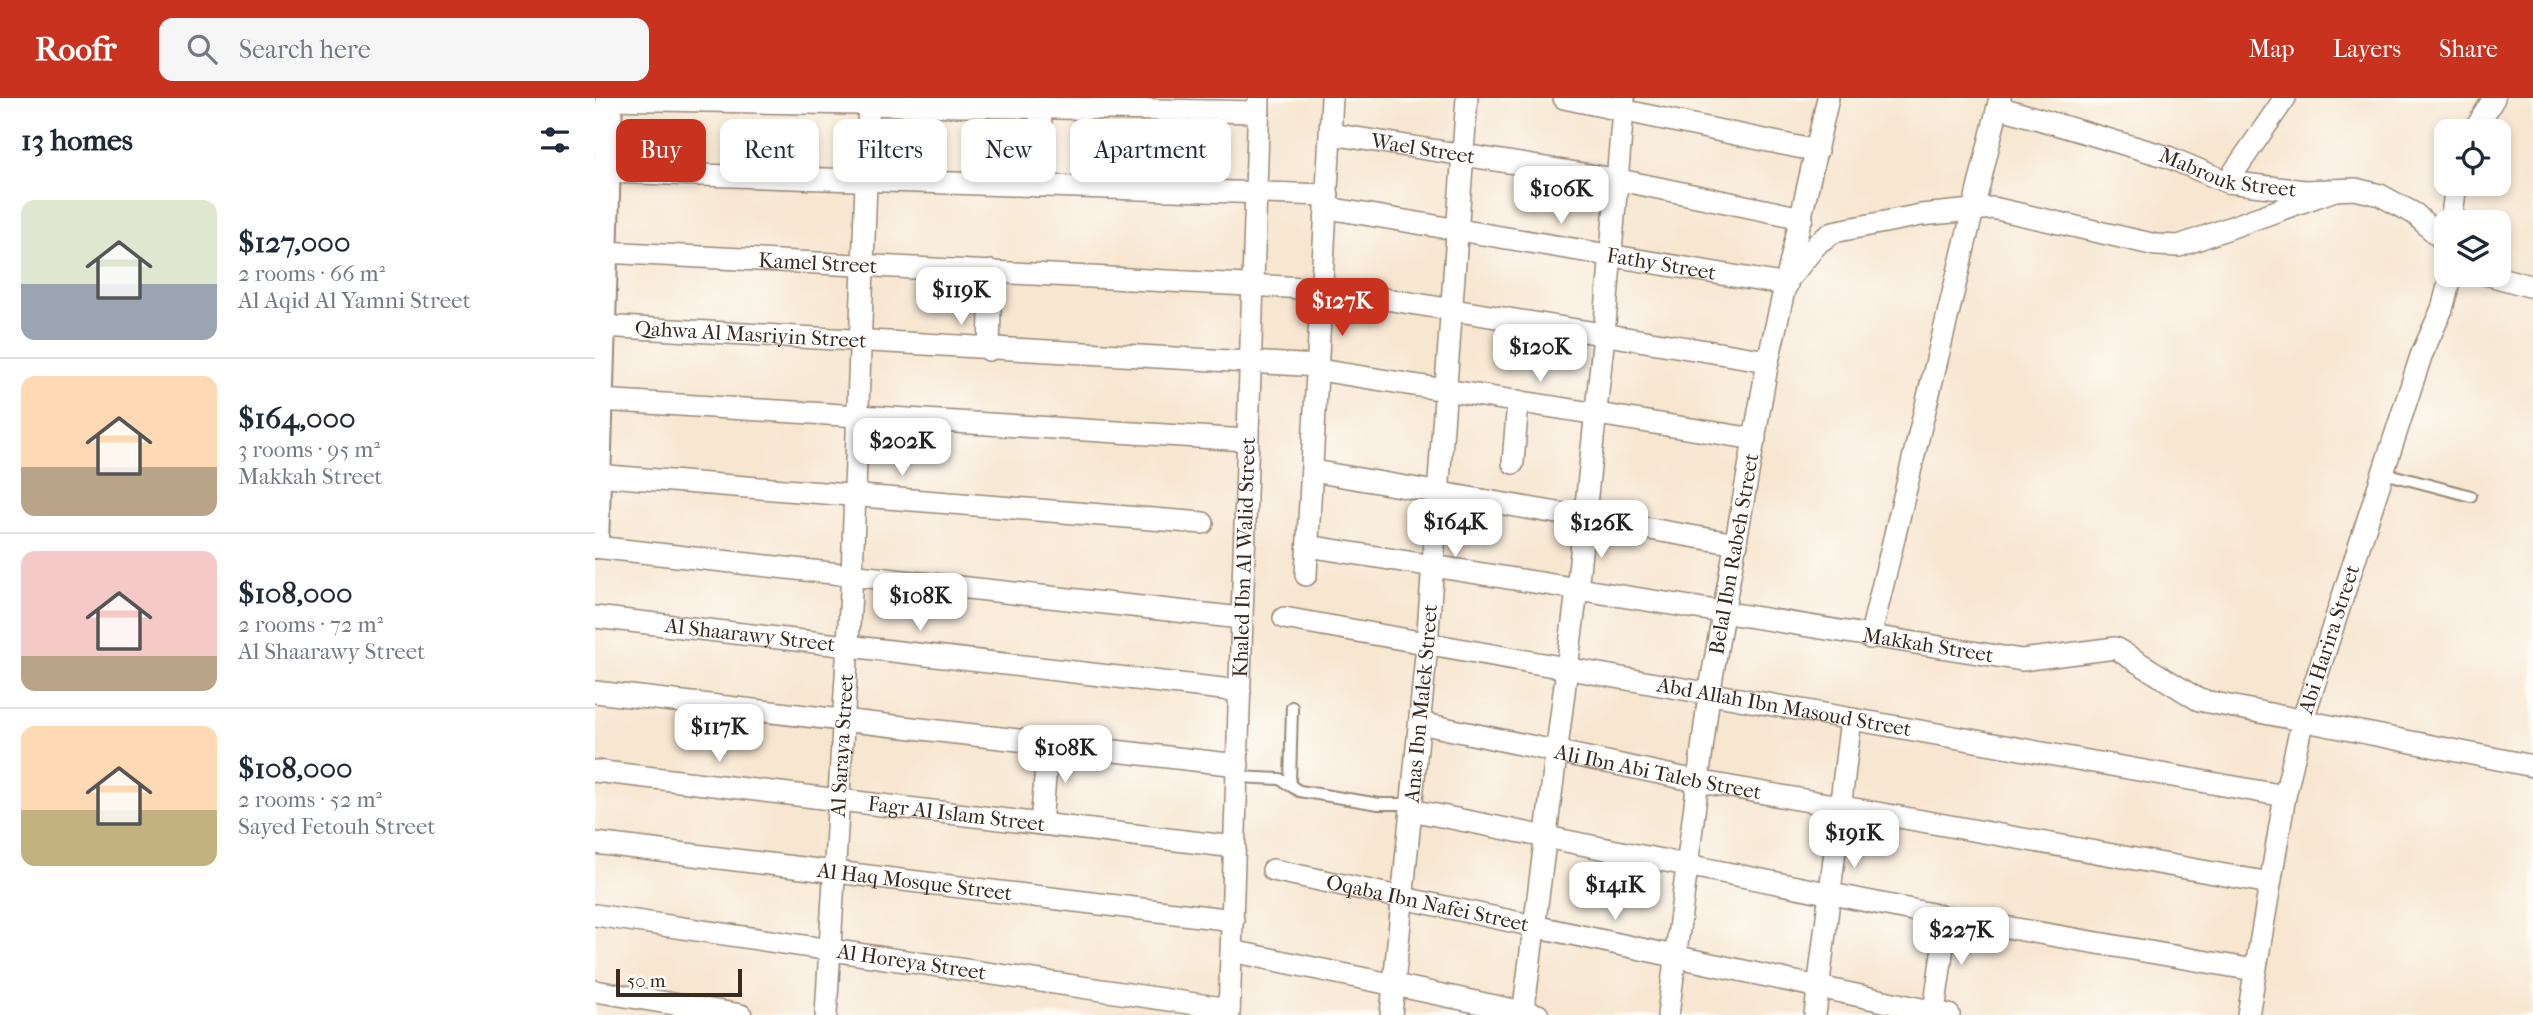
<!DOCTYPE html>
<html lang="en">
<head>
<meta charset="utf-8">
<style>
	body { margin:0; font-family:"IM FELL French Canon",serif; background:#f6f6f7; color:#1f2937; height:100vh; display:flex; flex-direction:column; font-size:26px; white-space:nowrap }
	* { box-sizing:border-box; margin:0 }
	p { font-size:23px; color:#747a83 }
	.icon { flex:none; width:38px; height:38px; fill:none; stroke:currentColor; stroke-width:2; stroke-linecap:round; stroke-linejoin:round }
	.map { position:relative; flex:1; overflow:hidden }
	.sheet { display:flex; flex-direction:column; background:#fff; width:595px }
	.sheet>* { flex:none }
	.top-card { position:absolute; left:21px; top:21px; width:665px; height:63px; display:flex; gap:14px }
	.controls { position:absolute; left:1839px; top:21px; display:grid; gap:14px }
	.controls a { display:grid; place-items:center; width:77px; height:77px; border-radius:14px; background:#fff; box-shadow:0 4px 10px #0003; font-size:35px }
	.scale { position:absolute; left:21px; bottom:18px; width:126px; box-sizing:border-box; padding-left:7px; border:4px solid #3b2a1e; border-top:0; font-size:19px; line-height:24px; white-space:nowrap; color:#3b2a1e; -webkit-text-stroke:5px #fdfcf7; paint-order:stroke }
	.price { position:absolute; translate:-50% -60px; padding:0 16px; border-radius:14px; background:#fff; color:#222; font-size:23px; line-height:46px; filter:drop-shadow(0 2px 4px #0008) }
	.price::after { content:''; position:absolute; left:50%; top:42px; width:21px; height:16px; margin-left:-10px; background:inherit; clip-path:polygon(0 0,100% 0,50% 100%) }
	.price.current { background:#c8321e; color:#fff }
	ul { padding:0; list-style:none }
	li { display:flex; align-items:center; gap:21px; height:175px; padding:0 21px }
	li+li { border-top:2px solid #e0e1e3 }
	li span { display:grid; place-items:center; flex:none; width:196px; height:140px; border-radius:14px; color:#555 }
	li>.icon { margin-inline-start:auto }
	span .icon { width:84px; height:84px; fill:#fffc; stroke-width:1 }
	li b { font-size:30px }
	h2 { display:flex; justify-content:space-between; align-items:center; height:84px; padding:0 21px; font-size:30px }
	.tag { padding:0 24px; border-radius:14px; background:#fff; box-shadow:0 4px 10px #0003; font-size:24px; line-height:63px }
	.tag.current { background:#c8321e; color:#fff }
	header { display:flex; align-items:center; gap:42px; box-sizing:border-box; height:98px; padding:0 35px; background:#c8321e; color:#fff }
	header strong { font-size:33px }
	nav { display:flex; gap:38px; margin-inline-start:auto; font-size:24px }
	.search { width:490px; height:63px; background:#f6f6f7; display:flex; align-items:center; gap:18px; box-sizing:border-box; padding:0 24px; border-radius:14px; color:#747a83; font-size:26px }
	main { display:flex; flex:1; min-height:0 }
	.map>svg:first-child { display:block }
	.lines { fill:none; stroke-linecap:round; stroke-linejoin:round }
	.service-casing { stroke:#987; stroke-width:14 }
	.minor-casing { stroke:#987; stroke-width:24 }
	.tertiary-casing { stroke:#987; stroke-width:30 }
	.service { stroke:#fff; stroke-width:10 }
	.minor { stroke:#fff; stroke-width:21 }
	.tertiary { stroke:#fff; stroke-width:26 }
	.labels { text-anchor:middle; stroke-width:6; stroke-linejoin:round; paint-order:stroke }
	.street-label { font-size:21px; fill:#3b2a1e; stroke:#fdfcf7 }
</style>
</head>
<body>
<header>
<strong>Roofr</strong>
<div class="search"><svg class="icon" aria-label="search" viewBox="0 0 24 24"><circle cx="10" cy="10" r="6"/><path d="M15 15l6 6"/></svg>Search here</div>
<nav><a>Map</a><a>Layers</a><a>Share</a></nav>
</header>
<main>
<section class="sheet">
<h2>13 homes<svg class="icon" aria-label="filters" viewBox="0 0 24 24"><path d="M4 7h16M4 17h16"/><circle cx="9" cy="7" r="2"/><circle cx="15" cy="17" r="2"/></svg></h2>
<ul>
<li><span style="background:linear-gradient(#dfe7d0 60%,#9aa5b1 0)"><svg class="icon" aria-label="home" viewBox="0 0 24 24"><path d="M3 11l9-7 9 7M6 9v11h12V9"/></svg></span><div><b>$127,000</b><p>2 rooms · 66 m²</p><p>Al Aqid Al Yamni Street</p></div></li>
<li><span style="background:linear-gradient(#ffd9b3 65%,#b9a48a 0)"><svg class="icon" aria-label="home" viewBox="0 0 24 24"><path d="M3 11l9-7 9 7M6 9v11h12V9"/></svg></span><div><b>$164,000</b><p>3 rooms · 95 m²</p><p>Makkah Street</p></div></li>
<li><span style="background:linear-gradient(#f6c9c9 75%,#b9a48a 0)"><svg class="icon" aria-label="home" viewBox="0 0 24 24"><path d="M3 11l9-7 9 7M6 9v11h12V9"/></svg></span><div><b>$108,000</b><p>2 rooms · 72 m²</p><p>Al Shaarawy Street</p></div></li>
<li><span style="background:linear-gradient(#ffd9b3 60%,#c2b280 0)"><svg class="icon" aria-label="home" viewBox="0 0 24 24"><path d="M3 11l9-7 9 7M6 9v11h12V9"/></svg></span><div><b>$108,000</b><p>2 rooms · 52 m²</p><p>Sayed Fetouh Street</p></div></li>
</ul>
</section>
<div class="map">
<svg width="1938" height="917" viewBox="0 0 1938 917">
	<rect width="100%" height="100%" fill="#fdfcf7"/>
	<filter id="ink" filterUnits="userSpaceOnUse"><feTurbulence type="fractalNoise" baseFrequency=".0143" numOctaves="2"/><feDisplacementMap in="SourceGraphic" scale="14" xChannelSelector="R" yChannelSelector="G"/><feConvolveMatrix kernelMatrix="1 2 1 2 8 2 1 2 1" color-interpolation-filters="sRGB"/></filter>
	<filter id="wash" filterUnits="userSpaceOnUse"><feTurbulence type="fractalNoise" baseFrequency=".00686" numOctaves="4" result="noise"/><feDisplacementMap in="SourceGraphic" scale="28" xChannelSelector="R" yChannelSelector="G"/><feGaussianBlur stdDeviation="1.57" result="paint"/><feColorMatrix in="noise" values="0 0 0 0 0 0 0 0 0 0 0 0 0 0 0 0 0 1.4 0 .05"/><feComposite in="paint" operator="in"/></filter>
	<g filter="url(#wash)">
		<rect width="100%" height="100%" fill="#f7e6d0"/>
	</g>
	<g filter="url(#ink)">
		<g class="lines">
			<defs>
				<g id="service">
					<path d="M1789,375L1876,398"/>
					<path d="M642,679L685,681L704,693L784,706H817"/>
					<path d="M695,685L697,609"/>
				</g>
				<g id="minor">
					<path d="M969,0L1222,53"/>
					<path d="M14,1L664,14"/>
					<path id="s1" d="M1403,9L1573,59L1632,84L1710,93L1760,91L1785,97L1820,116L1852,146"/>
					<path d="M1879,33L1899,0"/>
					<path id="s2" d="M736,36L1020,81L1207,120"/>
					<path d="M11,74L733,97"/>
					<path d="M1632,84L1690,0"/>
					<path d="M444,88L446,9"/>
					<path id="s3" d="M733,110L1192,187"/>
					<path d="M1856,124L1861,86"/>
					<path id="s4" d="M9,154L729,191L1173,263"/>
					<path d="M1894,177L1938,189"/>
					<path d="M1196,178L1223,145L1238,134L1326,117L1398,110L1561,147L1584,148L1740,92"/>
					<path id="s5" d="M6,228L724,268"/>
					<path d="M394,252L396,173"/>
					<path d="M724,272L1160,341"/>
					<path d="M5,302L651,342"/>
					<path d="M918,365L923,303"/>
					<path d="M718,373L1142,446"/>
					<path d="M0,377L608,425"/>
					<path id="s6" d="M713,448L1427,562L1520,550L1604,602L1938,668"/>
					<path d="M0,449L646,520"/>
					<path d="M711,477L737,0"/>
					<path id="s7" d="M0,519L645,593"/>
					<path id="s8" d="M689,520L1690,698"/>
					<path d="M1275,540L1405,0"/>
					<path d="M0,594L643,667"/>
					<path id="s9" d="M825,625L1102,683L1675,785"/>
					<path id="s10" d="M0,673L640,749"/>
					<path d="M816,712L1352,819L1659,872"/>
					<path d="M446,726L453,646"/>
					<path id="s11" d="M0,745L638,822"/>
					<path id="s12" d="M678,772L1354,917"/>
					<path id="s13" d="M0,817L634,911"/>
					<path d="M637,853L943,917"/>
					<path d="M0,893L146,917"/>
					<path d="M1339,914L1352,819"/>
					<path id="s14" d="M231,917L257,477L274,0"/>
					<path id="s15" d="M634,917L664,0"/>
					<path id="s16" d="M796,917L832,547L872,0"/>
					<path d="M928,917L982,492L1009,237L1029,0"/>
					<path id="s17" d="M1073,917L1114,597L1128,516L1173,263L1233,0"/>
					<path d="M1220,917L1256,621"/>
					<path id="s18" d="M1653,917L1690,698L1708,621L1826,258L1847,211L1856,177"/>
				</g>
				<path id="tertiary" d="M0,447L14,0"/>
			</defs>
			<use href="#service" class="service-casing"/>
			<use href="#minor" class="minor-casing"/>
			<use href="#tertiary" class="tertiary-casing"/>
			<use href="#service" class="service"/>
			<use href="#minor" class="minor"/>
			<use href="#tertiary" class="tertiary"/>
		</g>
	</g>
	<g class="labels">
		<g class="street-label">
			<text dy="7" stroke="none"><textPath href="#s2" startOffset="93">Wael Street</textPath></text>
			<text dy="7" stroke="none"><textPath href="#s1" startOffset="240">Mabrouk Street</textPath></text>
			<text dy="7" stroke="none"><textPath href="#s4" startOffset="214">Kamel Street</textPath></text>
			<text dy="7" stroke="none"><textPath href="#s3" startOffset="338">Fathy Street</textPath></text>
			<text dy="7" stroke="none"><textPath href="#s5" startOffset="150">Qahwa Al Masriyin Street</textPath></text>
			<text dy="7" stroke="none"><textPath href="#s17" startOffset="466">Belal Ibn Rabeh Street</textPath></text>
			<text dy="7" stroke="none"><textPath href="#s15" startOffset="458">Khaled Ibn Al Walid Street</textPath></text>
			<text dy="7" stroke="none"><textPath href="#s7" startOffset="156">Al Shaarawy Street</textPath></text>
			<text dy="7" stroke="none"><textPath href="#s18" startOffset="385">Abi Harira Street</textPath></text>
			<text dy="7" stroke="none"><textPath href="#s6" startOffset="628">Makkah Street</textPath></text>
			<text dy="7" stroke="none"><textPath href="#s16" startOffset="313">Anas Ibn Malek Street</textPath></text>
			<text dy="7" stroke="none"><textPath href="#s8" startOffset="508">Abd Allah Ibn Masoud Street</textPath></text>
			<text dy="7" stroke="none"><textPath href="#s14" startOffset="270">Al Saraya Street</textPath></text>
			<text dy="7" stroke="none"><textPath href="#s9" startOffset="243">Ali Ibn Abi Taleb Street</textPath></text>
			<text dy="7" stroke="none"><textPath href="#s10" startOffset="364">Fagr Al Islam Street</textPath></text>
			<text dy="7" stroke="none"><textPath href="#s11" startOffset="322">Al Haq Mosque Street</textPath></text>
			<text dy="7" stroke="none"><textPath href="#s12" startOffset="158">Oqaba Ibn Nafei Street</textPath></text>
			<text dy="7" stroke="none"><textPath href="#s13" startOffset="320">Al Horeya Street</textPath></text>
		</g>
	</g>
</svg>
<div class="controls">
<a><svg class="icon" aria-label="locate" viewBox="0 0 24 24"><circle cx="12" cy="12" r="6"/><path d="M12 2v4M12 18v4M2 12h4M18 12h4"/></svg></a>
<a><svg class="icon" aria-label="layers" viewBox="0 0 24 24"><path d="M12 4l9 5-9 5-9-5zM3 14l9 5 9-5"/></svg></a>
</div>
<div class="scale">50 m</div>
<b class="price" style="left:966px;top:128px">$106K</b>
<b class="price" style="left:366px;top:229px">$119K</b>
<b class="price current" style="left:747px;top:240px">$127K</b>
<b class="price" style="left:945px;top:286px">$120K</b>
<b class="price" style="left:307px;top:380px">$202K</b>
<b class="price" style="left:860px;top:461px">$164K</b>
<b class="price" style="left:1006px;top:462px">$126K</b>
<b class="price" style="left:325px;top:535px">$108K</b>
<b class="price" style="left:124px;top:666px">$117K</b>
<b class="price" style="left:470px;top:687px">$108K</b>
<b class="price" style="left:1259px;top:772px">$191K</b>
<b class="price" style="left:1020px;top:824px">$141K</b>
<b class="price" style="left:1366px;top:869px">$227K</b>
<div class="top-card">
<a class="tag current">Buy</a>
<a class="tag">Rent</a>
<a class="tag">Filters</a>
<a class="tag">New</a>
<a class="tag">Apartment</a>
</div>
</div>
</main>
</body>
</html>
